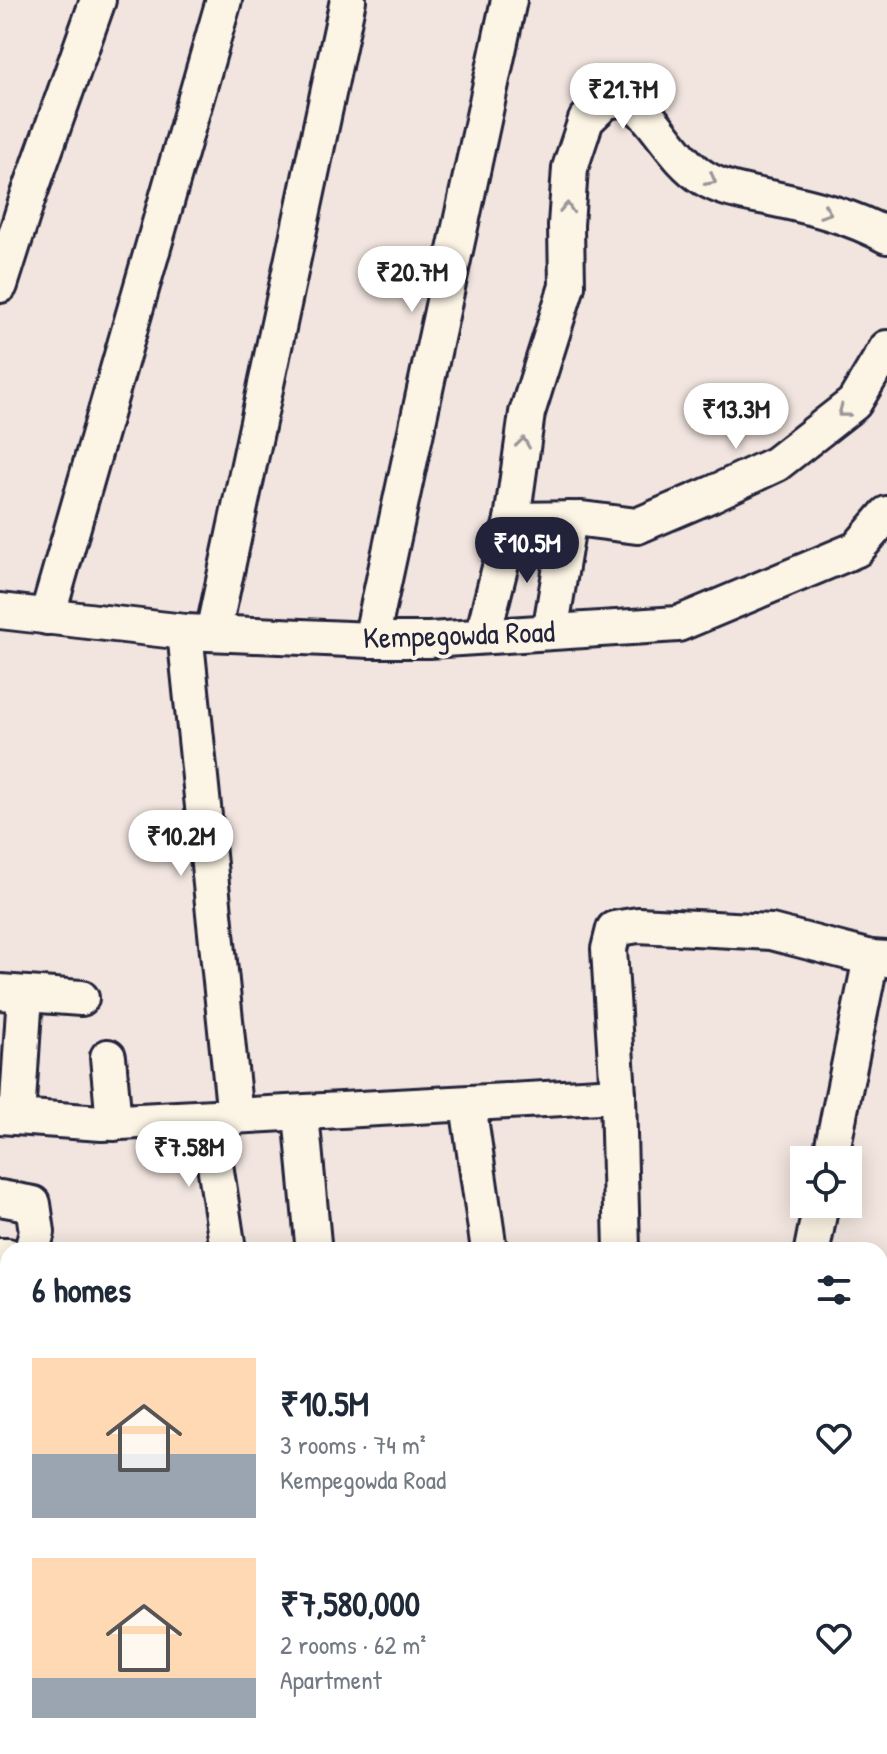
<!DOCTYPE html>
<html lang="en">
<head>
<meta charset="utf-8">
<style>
	body { margin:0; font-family:"Patrick Hand",sans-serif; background:#f2f2f3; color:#1f2937; height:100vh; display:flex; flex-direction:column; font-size:30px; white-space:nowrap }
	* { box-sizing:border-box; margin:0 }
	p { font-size:26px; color:#747a83 }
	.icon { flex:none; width:44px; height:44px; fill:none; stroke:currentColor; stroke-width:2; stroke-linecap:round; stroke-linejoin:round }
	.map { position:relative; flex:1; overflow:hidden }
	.details { position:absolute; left:0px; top:1242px; width:888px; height:512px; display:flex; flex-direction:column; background:#fff; border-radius:24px 24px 0 0; box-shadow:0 4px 20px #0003 }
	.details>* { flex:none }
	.tools { position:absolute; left:790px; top:1146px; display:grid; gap:16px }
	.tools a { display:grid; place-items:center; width:72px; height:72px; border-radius:0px; background:#fff; box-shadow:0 4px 20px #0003; font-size:40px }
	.price { position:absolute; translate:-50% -68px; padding:0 18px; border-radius:28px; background:#fff; color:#222; font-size:26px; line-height:52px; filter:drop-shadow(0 2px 4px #0008) }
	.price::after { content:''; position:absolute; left:50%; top:48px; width:24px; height:18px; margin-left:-12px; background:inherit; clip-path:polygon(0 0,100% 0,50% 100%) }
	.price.selected { background:#22223b; color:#fff }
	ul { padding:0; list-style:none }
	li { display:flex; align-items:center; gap:24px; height:200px; padding:0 32px }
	li span { display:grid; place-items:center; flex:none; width:224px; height:160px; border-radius:0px; color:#555 }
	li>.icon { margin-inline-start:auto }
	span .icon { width:96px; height:96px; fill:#fffc; stroke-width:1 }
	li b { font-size:34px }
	h2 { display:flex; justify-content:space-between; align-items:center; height:96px; padding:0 32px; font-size:34px }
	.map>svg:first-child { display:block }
	.built { fill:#e7d1d8 }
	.green { fill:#bcedac; stroke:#6f8874; stroke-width:2 }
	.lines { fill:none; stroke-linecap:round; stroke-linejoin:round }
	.minor-casing { stroke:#22223b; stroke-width:40 }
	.path { stroke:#22223b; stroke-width:5; stroke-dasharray:6 6; stroke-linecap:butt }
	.minor { stroke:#fcf5e5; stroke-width:34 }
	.oneway { stroke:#9a9698 }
	.labels { text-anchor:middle; stroke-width:8; stroke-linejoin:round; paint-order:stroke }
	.street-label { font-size:30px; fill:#22223b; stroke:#fcf5e5 }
</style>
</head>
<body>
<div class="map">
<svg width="887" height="1754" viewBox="0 0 887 1754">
	<rect width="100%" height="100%" fill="#f2e5df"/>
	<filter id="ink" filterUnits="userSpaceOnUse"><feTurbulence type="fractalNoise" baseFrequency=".0125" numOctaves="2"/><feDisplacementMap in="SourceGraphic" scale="16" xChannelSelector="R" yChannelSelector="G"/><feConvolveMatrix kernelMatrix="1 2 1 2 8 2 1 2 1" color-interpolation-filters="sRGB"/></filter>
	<g filter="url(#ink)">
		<path class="built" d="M204,1746H614L560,1754H205Z"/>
		<g class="green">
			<path d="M0,1313L8,1314V1746H204L205,1754H0Z"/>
			<path d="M880,1439L887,1440V1754H770L771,1746H880Z"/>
		</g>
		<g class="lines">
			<defs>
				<g id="minor">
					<path d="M0,285L27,200L98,0"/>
					<path d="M512,520L582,519L637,526L712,494L776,464L854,403L887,348"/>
					<path d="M0,611L185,632L371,640H429L678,624L857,549L887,514"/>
					<path d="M47,617L224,0"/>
					<path d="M185,632L235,1117"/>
					<path d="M550,632L569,519"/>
					<path d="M213,633L348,0"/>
					<path d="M483,635L512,520L527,413L567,286L566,225L570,168L586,120L606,101L628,98C658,120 673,159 704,178C725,191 752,194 775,199C813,207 853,217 887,236"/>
					<path d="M371,640L509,0"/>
					<path d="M0,992L81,998"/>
					<path d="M108,1057L114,1123"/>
					<path d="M468,1104L489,1250"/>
					<path d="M301,1114L313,1243"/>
					<path d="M0,1116L102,1123L618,1095"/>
					<path d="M17,1117L25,994"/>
					<path d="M208,1118L228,1250"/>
					<path d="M830,1160L871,958L887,959"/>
					<path d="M0,1198L33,1204L37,1232L32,1250"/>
					<path d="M622,1250L618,1095L609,949L614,929L638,925L771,932L871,958"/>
					<path d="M812,1250L821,1204"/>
					<path d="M0,1256H8"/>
					<path d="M760,1754L761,1746"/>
				</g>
			</defs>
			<use href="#minor" class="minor-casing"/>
			<path class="path" d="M880,1590L887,1589"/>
			<use href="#minor" class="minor"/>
		</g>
		<defs><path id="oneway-chevron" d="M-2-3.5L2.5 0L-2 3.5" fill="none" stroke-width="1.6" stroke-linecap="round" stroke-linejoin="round" transform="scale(2)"/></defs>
		<g class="oneway">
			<use href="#oneway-chevron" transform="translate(711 180) rotate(28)"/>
			<use href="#oneway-chevron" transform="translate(567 208) rotate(-85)"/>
			<use href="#oneway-chevron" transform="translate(826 212) rotate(19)"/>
			<use href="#oneway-chevron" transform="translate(843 412) rotate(142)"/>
			<use href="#oneway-chevron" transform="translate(523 443) rotate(-82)"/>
		</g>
	</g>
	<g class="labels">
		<g class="street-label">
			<text transform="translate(459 635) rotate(-2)" y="10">Kempegowda Road</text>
		</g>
	</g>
</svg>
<div class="tools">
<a><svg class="icon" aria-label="locate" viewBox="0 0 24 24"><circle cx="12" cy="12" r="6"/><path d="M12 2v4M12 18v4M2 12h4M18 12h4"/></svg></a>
</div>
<b class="price" style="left:623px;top:131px">₹21.7M</b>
<b class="price" style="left:412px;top:314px">₹20.7M</b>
<b class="price" style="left:736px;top:451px">₹13.3M</b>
<b class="price selected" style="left:527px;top:585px">₹10.5M</b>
<b class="price" style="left:181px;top:878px">₹10.2M</b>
<b class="price" style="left:189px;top:1189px">₹7.58M</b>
<section class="details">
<h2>6 homes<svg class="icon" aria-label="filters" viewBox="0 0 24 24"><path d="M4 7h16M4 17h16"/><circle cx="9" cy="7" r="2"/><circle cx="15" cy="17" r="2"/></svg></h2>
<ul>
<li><span style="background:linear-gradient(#ffd9b3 60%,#9aa5b1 0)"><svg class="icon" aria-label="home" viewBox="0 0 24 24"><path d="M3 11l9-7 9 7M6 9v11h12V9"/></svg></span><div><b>₹10.5M</b><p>3 rooms · 74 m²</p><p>Kempegowda Road</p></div><svg class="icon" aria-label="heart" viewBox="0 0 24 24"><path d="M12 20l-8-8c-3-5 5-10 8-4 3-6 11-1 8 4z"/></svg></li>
<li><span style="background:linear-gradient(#ffd9b3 75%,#9aa5b1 0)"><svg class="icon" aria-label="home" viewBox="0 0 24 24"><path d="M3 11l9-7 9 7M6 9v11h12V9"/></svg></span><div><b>₹7,580,000</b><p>2 rooms · 62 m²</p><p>Apartment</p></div><svg class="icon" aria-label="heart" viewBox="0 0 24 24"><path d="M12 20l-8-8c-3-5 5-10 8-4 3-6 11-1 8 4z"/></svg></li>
</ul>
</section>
</div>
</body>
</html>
